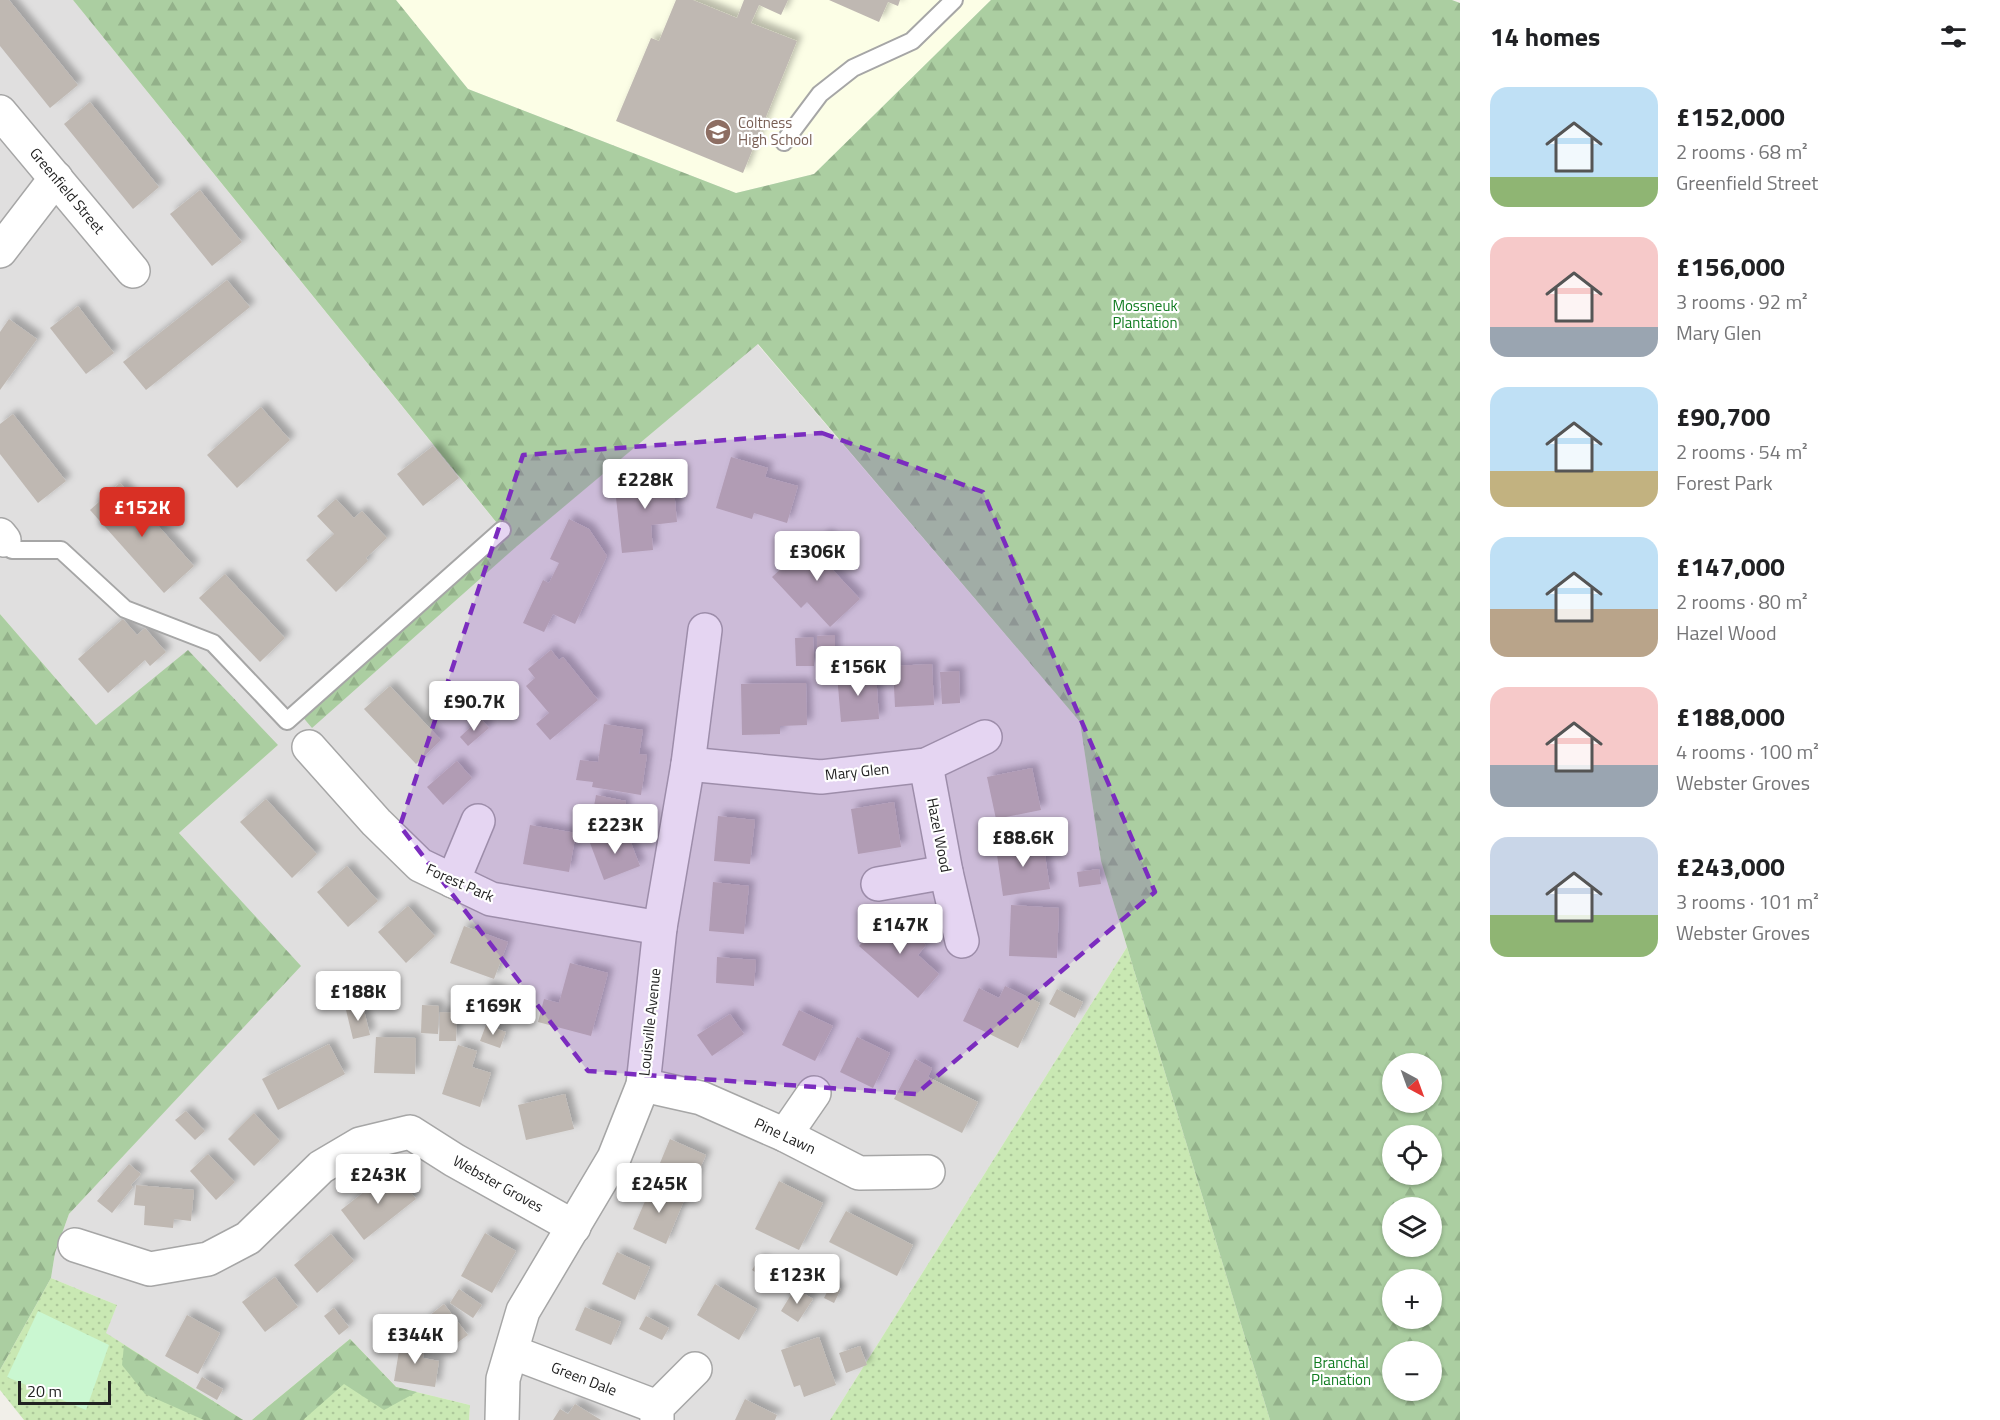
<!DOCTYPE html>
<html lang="en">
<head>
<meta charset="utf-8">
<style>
	body { margin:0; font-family:"Titillium Web",sans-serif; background:#f6f6f6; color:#202124; height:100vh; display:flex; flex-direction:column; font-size:22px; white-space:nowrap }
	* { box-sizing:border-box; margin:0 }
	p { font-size:20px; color:#757577 }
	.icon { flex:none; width:33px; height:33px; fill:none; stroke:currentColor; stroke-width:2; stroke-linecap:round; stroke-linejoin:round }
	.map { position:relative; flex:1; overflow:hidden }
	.panel { display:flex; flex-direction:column; background:#fff; width:540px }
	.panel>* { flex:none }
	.needle { width:39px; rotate:139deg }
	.controls { position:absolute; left:1382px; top:1053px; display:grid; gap:12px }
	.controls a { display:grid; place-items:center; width:60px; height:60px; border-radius:50%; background:#fff; box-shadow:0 2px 4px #0004; font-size:30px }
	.scale { position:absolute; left:18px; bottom:15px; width:93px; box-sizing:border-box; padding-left:6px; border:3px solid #222; border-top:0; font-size:16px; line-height:21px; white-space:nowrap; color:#222; -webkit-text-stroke:4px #fff; paint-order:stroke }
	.price { position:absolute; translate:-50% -51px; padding:0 14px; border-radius:6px; background:#fff; color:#222; font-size:20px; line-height:39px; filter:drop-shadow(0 2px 3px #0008) }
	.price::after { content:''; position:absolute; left:50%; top:36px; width:18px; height:14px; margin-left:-9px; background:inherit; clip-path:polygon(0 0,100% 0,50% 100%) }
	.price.active { background:#d93025; color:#fff }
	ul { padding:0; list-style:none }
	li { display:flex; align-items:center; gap:18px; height:150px; padding:0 30px }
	li span { display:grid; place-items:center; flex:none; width:168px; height:120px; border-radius:18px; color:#555 }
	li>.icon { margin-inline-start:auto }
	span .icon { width:72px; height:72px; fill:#fffc; stroke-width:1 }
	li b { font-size:26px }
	h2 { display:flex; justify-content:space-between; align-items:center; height:72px; padding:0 30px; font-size:26px }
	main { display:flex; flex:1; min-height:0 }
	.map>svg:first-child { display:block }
	.residential { fill:#e0dfdf }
	.education { fill:#fcfee6 }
	.grass { fill:url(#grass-dots) }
	.forest { fill:url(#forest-firs); fill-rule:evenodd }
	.park { fill:#caf7d1 }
	.building { fill:#bfb8b2; filter:url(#shadow) }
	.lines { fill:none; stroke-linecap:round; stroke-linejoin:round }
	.service-casing { stroke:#a6a6a6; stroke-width:20 }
	.minor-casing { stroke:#a6a6a6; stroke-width:36 }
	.service { stroke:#fff; stroke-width:16 }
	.minor { stroke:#fff; stroke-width:33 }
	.marked { fill:#7b2cbf; fill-opacity:0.2; stroke:#7b2cbf; stroke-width:4.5; stroke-dasharray:12 8; stroke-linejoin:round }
	.labels { text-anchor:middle; stroke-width:4.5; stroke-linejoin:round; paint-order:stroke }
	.education-label { font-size:15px; fill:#785e54; stroke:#fff; text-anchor:start }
	.street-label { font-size:15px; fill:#222; stroke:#fff }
	.park-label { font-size:15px; fill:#127d22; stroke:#fff }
</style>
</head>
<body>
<main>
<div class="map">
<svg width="1460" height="1420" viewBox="0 0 1460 1420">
	<defs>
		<pattern id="grass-dots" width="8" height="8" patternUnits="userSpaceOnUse" patternTransform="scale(1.5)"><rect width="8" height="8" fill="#c9e8b3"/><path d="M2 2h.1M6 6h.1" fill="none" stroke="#acc79a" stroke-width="1.8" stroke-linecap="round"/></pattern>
		<pattern id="forest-firs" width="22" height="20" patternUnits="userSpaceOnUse" patternTransform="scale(1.5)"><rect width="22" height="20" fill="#abcea1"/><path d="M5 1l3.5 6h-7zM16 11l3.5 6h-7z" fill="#93b18a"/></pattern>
		<filter id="shadow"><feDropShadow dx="5.5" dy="-5.5" stdDeviation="3" flood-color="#0004"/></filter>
	</defs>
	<rect width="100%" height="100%" fill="#f1efe9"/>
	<path class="residential" d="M0,0H73L516,547L757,344L1080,722L1101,861L1127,947L830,1420H469L470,1405L396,1387L350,1339L252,1420H243L105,1333L117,1305L51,1278L55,1253L69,1214L300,966L179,833L278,745L96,725L0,614Z"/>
	<path class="education" d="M396,0H991L814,174L736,193L468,89Z"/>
	<g class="grass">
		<path d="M1127,947L1270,1420H830Z"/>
		<path d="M51,1278L117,1305L106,1333L243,1420H24L0,1390V1370Z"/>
		<path d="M350,1339L396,1387L470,1405L469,1420H252Z"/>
	</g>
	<g class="forest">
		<path d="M73,0H396L468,89L736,193L814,174L991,0H1452L1460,3V1420H1270L1101,861L1080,722L758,344L516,547L312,728L301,715L505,533ZM1392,1064H1431V1102H1392ZM1392,1136H1431V1174H1392ZM1392,1208H1431V1246H1392ZM1392,1280H1431V1318H1392ZM1392,1352H1431V1390H1392Z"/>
		<path d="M0,614L96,725L188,650L278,745L179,833L301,966L69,1214L55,1253L51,1278L0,1370Z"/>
		<path d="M350,1339L396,1387L417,1392L384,1410L344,1384L303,1420H252Z"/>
		<path d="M124,1345L243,1420H204L145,1394L122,1365Z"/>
	</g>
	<path class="park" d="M38,1311L109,1345L86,1410L7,1377Z"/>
	<g class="building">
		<path d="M0,0H9L78,85L50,108L0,46Z"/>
		<path d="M676,0H693L737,18L744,0H788L781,15L759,5L751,23L797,41L743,173L616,121L651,38L659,41Z"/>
		<path d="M829,0H900L898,6L888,2L879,22Z"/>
		<path d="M90,102L159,187L133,209L64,124Z"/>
		<path d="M200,190L242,242L212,266L170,214Z"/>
		<path d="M227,280L250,307L146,390L123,362Z"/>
		<path d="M78,306L114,353L86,374L50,328Z"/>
		<path d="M9,319L37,339L0,390V332Z"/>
		<path d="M261,407L290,440L237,488L207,455Z"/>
		<path d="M13,414L66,481L38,503L0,454V424Z"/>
		<path d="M433,446L459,478L423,506L397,474Z"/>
		<path d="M731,457L768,468L765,477L798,486L787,523L754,513L752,519L716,508Z"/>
		<path d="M672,467L677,522L651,525L653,550L622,553L615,488L649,485L647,469Z"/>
		<path d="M120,483L194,566L164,593L90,510Z"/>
		<path d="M336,499L354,518L362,511L387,538L366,558L368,561L336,592L306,560L334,534L317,516Z"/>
		<path d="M569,519L589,529L607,556L575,624L553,614L544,632L523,623L543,580L549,583L559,563L550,559Z"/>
		<path d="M826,534L838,546L827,555L833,562L829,566L860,599L830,627L807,602L801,608L772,577L808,544L811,548Z"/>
		<path d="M225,574L285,638L260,662L199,598Z"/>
		<path d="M123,619L137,635L145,628L166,652L150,666L145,660L108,693L78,659Z"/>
		<path d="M835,635V664H817V636Z"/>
		<path d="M813,637L814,666H796L795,638Z"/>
		<path d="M551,650L559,660L563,657L598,700L550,740L536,724L549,713L526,686L535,678L528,669Z"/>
		<path d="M932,664L934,705L895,707L893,666Z"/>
		<path d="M959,671L960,703L942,704L940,672Z"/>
		<path d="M876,672L879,719L841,722L837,674Z"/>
		<path d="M806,683L807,725L780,726V734L742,735L741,684Z"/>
		<path d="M390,686L441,740L416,764L364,709Z"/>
		<path d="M480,718L489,728L468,746L460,737Z"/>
		<path d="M604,724L643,730L639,754L647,755L641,795L592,787L593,782L576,780L580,760L598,762Z"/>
		<path d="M457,761L472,778L443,805L427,787Z"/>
		<path d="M1032,768L1041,810L996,819L987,777Z"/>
		<path d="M596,795L626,801L623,818L593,812Z"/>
		<path d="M266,799L317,854L292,878L240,822Z"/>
		<path d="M894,802L901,847L858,854L851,809Z"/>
		<path d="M718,816L755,820L750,864L714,861Z"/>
		<path d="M530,825L576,833L569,872L523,864Z"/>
		<path d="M626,830L640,866L604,880L590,843Z"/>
		<path d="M1043,841L1050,889L1003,896L996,848Z"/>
		<path d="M347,866L378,901L348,927L317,892Z"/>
		<path d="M1099,869L1101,884L1079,887L1077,872Z"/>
		<path d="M713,882L749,886L744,934L709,931Z"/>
		<path d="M1011,905L1059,908L1057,958L1009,956Z"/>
		<path d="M408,906L435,936L406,963L378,932Z"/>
		<path d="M889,913L926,945L918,955L939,974L918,998L859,946Z"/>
		<path d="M464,926L508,942L494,979L450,963Z"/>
		<path d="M717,957L756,960L754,986L716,983Z"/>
		<path d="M570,963L608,973L591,1036L538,1022L544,999L559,1003Z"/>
		<path d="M486,985L502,991L492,1019L476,1013Z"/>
		<path d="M1005,986L1040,1003L1018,1048L963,1021L979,988L999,998Z"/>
		<path d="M1057,989L1083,1002L1075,1018L1049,1004Z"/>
		<path d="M422,1005L439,1006L438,1034L421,1033Z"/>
		<path d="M363,1006L370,1035L353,1039L346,1010Z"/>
		<path d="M799,1010L833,1026L815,1061L782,1045Z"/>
		<path d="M440,1012L457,1013L456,1041H439Z"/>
		<path d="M730,1014L744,1034L712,1056L697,1035Z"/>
		<path d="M486,1025L506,1032L500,1048L480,1041Z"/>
		<path d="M376,1037L416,1038L415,1074L374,1073Z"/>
		<path d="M857,1037L890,1053L873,1088L840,1072Z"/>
		<path d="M329,1044L345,1074L278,1110L262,1079Z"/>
		<path d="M458,1045L477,1051L472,1067L491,1073L480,1107L442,1094Z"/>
		<path d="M915,1059L932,1068L928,1077L978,1102L962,1133L894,1099Z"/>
		<path d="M565,1094L574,1129L526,1140L518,1105Z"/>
		<path d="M186,1111L205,1131L195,1140L175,1120Z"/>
		<path d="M254,1113L280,1141L254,1166L228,1139Z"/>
		<path d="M670,1139L706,1155L696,1178L660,1163Z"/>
		<path d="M208,1154L235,1182L216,1200L190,1171Z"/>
		<path d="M129,1164L141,1174L131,1185L133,1187L112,1213L97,1201Z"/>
		<path d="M393,1169L416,1199L364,1240L341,1210Z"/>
		<path d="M779,1181L823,1203L799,1250L755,1229Z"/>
		<path d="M136,1185L194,1190L191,1221L174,1219L173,1228L144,1225L145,1206L134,1205Z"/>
		<path d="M652,1185L685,1198L666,1244L633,1229Z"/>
		<path d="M846,1211L913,1245L897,1276L829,1242Z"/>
		<path d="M485,1233L516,1251L492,1293L461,1276Z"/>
		<path d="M331,1234L354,1261L317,1293L294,1265Z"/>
		<path d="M617,1252L650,1267L635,1300L602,1284Z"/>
		<path d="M759,1259L771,1267L764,1278L752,1270Z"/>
		<path d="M804,1265L814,1271L807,1283L797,1278Z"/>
		<path d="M275,1277L298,1307L265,1332L242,1302Z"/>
		<path d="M715,1284L757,1309L739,1340L697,1315Z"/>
		<path d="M831,1284L841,1289L834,1303L824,1298Z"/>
		<path d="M795,1288L813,1299L798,1322L781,1311Z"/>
		<path d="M459,1289L482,1305L473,1318L450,1303Z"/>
		<path d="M444,1304L468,1335L447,1350L424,1320Z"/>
		<path d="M585,1307L621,1322L611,1345L575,1330Z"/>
		<path d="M334,1308L349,1327L339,1335L324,1316Z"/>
		<path d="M187,1315L220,1333L198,1374L165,1356Z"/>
		<path d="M646,1316L669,1328L662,1340L639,1329Z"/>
		<path d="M819,1337L836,1385L804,1397L800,1385L794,1387L781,1350Z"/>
		<path d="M401,1339L425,1343L423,1358L439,1361L435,1387L394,1381Z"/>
		<path d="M860,1346L867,1365L846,1373L839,1353Z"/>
		<path d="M202,1377L223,1389L217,1400L196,1388Z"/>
		<path d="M745,1399L777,1415L775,1420H735Z"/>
		<path d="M575,1404L601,1420H553L560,1409L568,1414Z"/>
	</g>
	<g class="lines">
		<defs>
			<g id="service">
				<path d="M784,142L820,94L853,68L912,41L954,0"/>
				<path d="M4,540L12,550H61L125,609L213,643L287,721L502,530"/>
			</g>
			<g id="minor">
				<path d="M0,112L133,271"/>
				<path d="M0,251L56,178"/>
				<path d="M0,535L4,540"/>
				<path d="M309,747L376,822L420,865L491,899L660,928"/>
				<path d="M688,764L821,777L926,765L985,737"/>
				<path d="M926,765L946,872L962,941"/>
				<path d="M453,881L478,821"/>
				<path d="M878,884L946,872"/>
				<path d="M643,1085L701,1098L785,1135L859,1173L928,1172"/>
				<path d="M785,1135L814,1093"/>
				<path d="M75,1245L150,1269L208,1259L248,1238L321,1167L360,1144L410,1132L454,1160L574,1227"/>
				<path d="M512,1352L657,1407"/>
				<path d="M502,1420L503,1379L523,1311L614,1158L643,1085L660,928L688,764L705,630"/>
				<path d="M657,1420V1407L695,1369"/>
			</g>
		</defs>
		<use href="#service" class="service-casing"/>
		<use href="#minor" class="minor-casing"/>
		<use href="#service" class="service"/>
		<use href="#minor" class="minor"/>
	</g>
	<path class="marked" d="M822,433L983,492L1155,892L916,1094L588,1071L400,826L523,455Z"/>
	<defs>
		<symbol id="school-disc" viewBox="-11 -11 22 22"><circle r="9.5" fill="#8d6e63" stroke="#fff"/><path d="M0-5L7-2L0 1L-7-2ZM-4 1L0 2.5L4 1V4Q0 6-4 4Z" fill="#fff"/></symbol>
	</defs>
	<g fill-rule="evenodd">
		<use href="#school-disc" x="703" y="117" width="30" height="30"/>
	</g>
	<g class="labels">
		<g class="education-label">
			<text x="738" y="128">Coltness<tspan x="738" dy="17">High School</tspan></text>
		</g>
		<g class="street-label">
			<text transform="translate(67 191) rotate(50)" y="5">Greenfield Street</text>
			<text transform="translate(857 772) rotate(-6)" y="5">Mary Glen</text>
			<text transform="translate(939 835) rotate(79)" y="5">Hazel Wood</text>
			<text transform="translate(460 883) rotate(24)" y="5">Forest Park</text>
			<text transform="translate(650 1022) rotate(-84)" y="5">Louisville Avenue</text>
			<text transform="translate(785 1136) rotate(25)" y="5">Pine Lawn</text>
			<text transform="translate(498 1184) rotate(29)" y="5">Webster Groves</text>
			<text transform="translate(584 1379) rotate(21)" y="5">Green Dale</text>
		</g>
		<g class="park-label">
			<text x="1145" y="311">Mossneuk<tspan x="1145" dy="17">Plantation</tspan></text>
			<text x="1341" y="1368">Branchal<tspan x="1341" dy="17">Planation</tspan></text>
		</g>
	</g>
</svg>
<div class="controls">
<a><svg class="needle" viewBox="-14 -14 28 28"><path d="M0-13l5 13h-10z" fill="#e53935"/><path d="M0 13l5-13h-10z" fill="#757577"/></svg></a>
<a><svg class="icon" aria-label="locate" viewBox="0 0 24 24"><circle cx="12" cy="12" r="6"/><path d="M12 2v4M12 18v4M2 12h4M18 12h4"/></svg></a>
<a><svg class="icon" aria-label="layers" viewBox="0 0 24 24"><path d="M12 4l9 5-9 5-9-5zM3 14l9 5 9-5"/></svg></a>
<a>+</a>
<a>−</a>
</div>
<div class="scale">20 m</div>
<b class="price" style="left:645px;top:510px">£228K</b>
<b class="price active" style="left:142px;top:538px">£152K</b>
<b class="price" style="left:817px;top:582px">£306K</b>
<b class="price" style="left:858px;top:697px">£156K</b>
<b class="price" style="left:474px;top:732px">£90.7K</b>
<b class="price" style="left:615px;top:855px">£223K</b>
<b class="price" style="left:1023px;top:868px">£88.6K</b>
<b class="price" style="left:900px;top:955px">£147K</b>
<b class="price" style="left:358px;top:1022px">£188K</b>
<b class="price" style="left:493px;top:1036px">£169K</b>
<b class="price" style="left:378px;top:1205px">£243K</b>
<b class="price" style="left:659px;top:1214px">£245K</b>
<b class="price" style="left:797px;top:1305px">£123K</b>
<b class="price" style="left:415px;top:1365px">£344K</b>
</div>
<section class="panel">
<h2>14 homes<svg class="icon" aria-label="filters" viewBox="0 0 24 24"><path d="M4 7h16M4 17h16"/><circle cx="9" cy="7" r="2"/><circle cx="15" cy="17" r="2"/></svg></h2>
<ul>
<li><span style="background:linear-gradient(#bfe0f5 75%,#8fb573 0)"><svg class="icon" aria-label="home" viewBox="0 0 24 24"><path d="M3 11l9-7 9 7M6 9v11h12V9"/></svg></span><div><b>£152,000</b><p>2 rooms · 68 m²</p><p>Greenfield Street</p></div></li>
<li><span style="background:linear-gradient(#f6c9c9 75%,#9aa5b1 0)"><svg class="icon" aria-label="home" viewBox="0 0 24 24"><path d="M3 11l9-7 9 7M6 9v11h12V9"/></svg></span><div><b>£156,000</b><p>3 rooms · 92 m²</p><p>Mary Glen</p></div></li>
<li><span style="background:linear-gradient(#bfe0f5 70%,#c2b280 0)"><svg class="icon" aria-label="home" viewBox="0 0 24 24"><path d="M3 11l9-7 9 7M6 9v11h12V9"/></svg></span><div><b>£90,700</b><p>2 rooms · 54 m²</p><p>Forest Park</p></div></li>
<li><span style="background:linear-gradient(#bfe0f5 60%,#b9a48a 0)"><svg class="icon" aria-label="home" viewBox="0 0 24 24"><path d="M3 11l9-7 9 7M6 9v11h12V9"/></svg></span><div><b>£147,000</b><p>2 rooms · 80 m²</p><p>Hazel Wood</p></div></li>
<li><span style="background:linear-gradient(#f6c9c9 65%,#9aa5b1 0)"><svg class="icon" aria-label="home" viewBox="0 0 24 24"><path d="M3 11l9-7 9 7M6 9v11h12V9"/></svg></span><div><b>£188,000</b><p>4 rooms · 100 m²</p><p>Webster Groves</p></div></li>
<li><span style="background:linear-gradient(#c9d6e8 65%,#8fb573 0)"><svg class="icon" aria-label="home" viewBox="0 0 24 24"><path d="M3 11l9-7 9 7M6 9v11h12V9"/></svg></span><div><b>£243,000</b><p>3 rooms · 101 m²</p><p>Webster Groves</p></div></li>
</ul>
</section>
</main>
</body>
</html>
